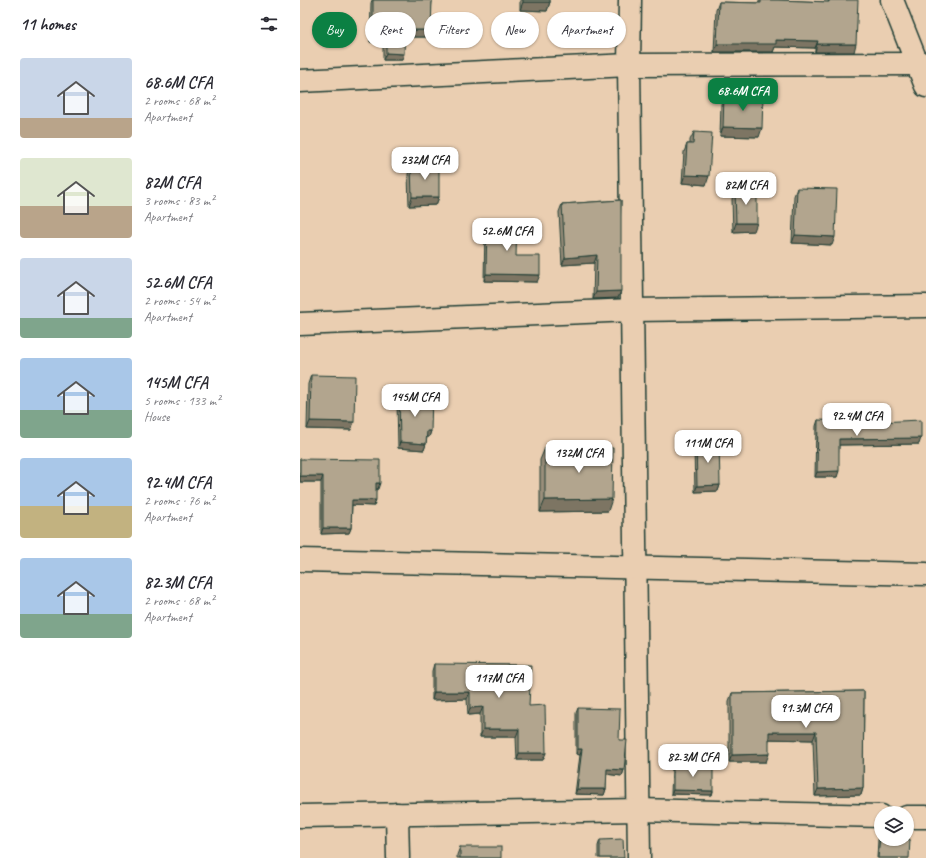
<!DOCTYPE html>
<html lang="en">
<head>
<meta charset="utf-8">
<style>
	body { margin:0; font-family:Caveat,sans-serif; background:#f2f2f3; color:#2b2b33; height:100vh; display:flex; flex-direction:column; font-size:15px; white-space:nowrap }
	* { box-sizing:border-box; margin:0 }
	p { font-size:13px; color:#7c7c81 }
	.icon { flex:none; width:22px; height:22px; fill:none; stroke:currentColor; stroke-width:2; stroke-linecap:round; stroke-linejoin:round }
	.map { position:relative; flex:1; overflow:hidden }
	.side { display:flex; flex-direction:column; background:#fff; width:300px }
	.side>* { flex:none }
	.hud { position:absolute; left:12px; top:12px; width:380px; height:36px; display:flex; gap:8px }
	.controls { position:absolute; left:574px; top:806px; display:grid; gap:8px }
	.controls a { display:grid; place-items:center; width:40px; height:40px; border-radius:50%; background:#fff; box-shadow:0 1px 3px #0004; font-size:20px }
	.price { position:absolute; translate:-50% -34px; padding:0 9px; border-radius:8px; background:#fff; color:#222; font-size:13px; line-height:26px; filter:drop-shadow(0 1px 2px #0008) }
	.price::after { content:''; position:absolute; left:50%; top:24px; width:12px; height:9px; margin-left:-6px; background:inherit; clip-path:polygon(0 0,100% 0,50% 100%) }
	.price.selected { background:#0b8043; color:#fff }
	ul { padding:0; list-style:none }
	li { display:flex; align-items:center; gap:12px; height:100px; padding:0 20px }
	li span { display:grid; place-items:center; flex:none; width:112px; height:80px; border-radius:4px; color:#555 }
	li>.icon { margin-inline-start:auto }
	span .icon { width:48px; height:48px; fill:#fffc; stroke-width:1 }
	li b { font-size:17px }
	h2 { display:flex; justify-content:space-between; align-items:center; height:48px; padding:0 20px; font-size:17px }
	.pill { padding:0 14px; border-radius:18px; background:#fff; box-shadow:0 1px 3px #0004; font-size:14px; line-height:36px }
	.pill.selected { background:#0b8043; color:#fff }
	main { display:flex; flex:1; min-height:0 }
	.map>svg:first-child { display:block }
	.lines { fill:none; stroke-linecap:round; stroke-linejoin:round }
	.minor-casing { stroke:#1f3d34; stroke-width:25 }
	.minor { stroke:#eaceb1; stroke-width:22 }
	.wall { fill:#998e7a; stroke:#1f3d34 }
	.shaded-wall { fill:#7d7463; stroke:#1f3d34 }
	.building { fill:#b2a58e; stroke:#1f3d34 }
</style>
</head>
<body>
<main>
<section class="side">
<h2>11 homes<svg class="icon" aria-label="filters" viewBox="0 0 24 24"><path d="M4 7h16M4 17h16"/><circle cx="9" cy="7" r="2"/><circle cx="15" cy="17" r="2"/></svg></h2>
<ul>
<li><span style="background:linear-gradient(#c9d6e8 75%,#b9a48a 0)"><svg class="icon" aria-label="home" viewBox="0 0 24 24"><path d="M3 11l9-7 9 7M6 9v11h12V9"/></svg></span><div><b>68.6M CFA</b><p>2 rooms · 68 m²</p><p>Apartment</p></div></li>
<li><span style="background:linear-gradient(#dfe7d0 60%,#b9a48a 0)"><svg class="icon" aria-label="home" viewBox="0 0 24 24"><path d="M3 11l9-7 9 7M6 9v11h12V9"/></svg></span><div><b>82M CFA</b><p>3 rooms · 83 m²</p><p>Apartment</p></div></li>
<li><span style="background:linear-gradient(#c9d6e8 75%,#7fa58c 0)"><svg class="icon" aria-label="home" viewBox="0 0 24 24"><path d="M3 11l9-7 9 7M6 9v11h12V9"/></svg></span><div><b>52.6M CFA</b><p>2 rooms · 54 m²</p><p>Apartment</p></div></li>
<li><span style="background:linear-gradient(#a9c7e8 65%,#7fa58c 0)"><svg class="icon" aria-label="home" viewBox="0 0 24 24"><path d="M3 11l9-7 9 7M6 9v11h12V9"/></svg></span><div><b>145M CFA</b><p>5 rooms · 133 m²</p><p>House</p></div></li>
<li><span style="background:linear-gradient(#a9c7e8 60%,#c2b280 0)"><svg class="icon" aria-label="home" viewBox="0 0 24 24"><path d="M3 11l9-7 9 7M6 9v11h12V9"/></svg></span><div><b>92.4M CFA</b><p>2 rooms · 76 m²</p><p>Apartment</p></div></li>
<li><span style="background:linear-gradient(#a9c7e8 70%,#7fa58c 0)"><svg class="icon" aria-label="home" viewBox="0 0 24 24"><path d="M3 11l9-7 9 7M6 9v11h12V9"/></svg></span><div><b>82.3M CFA</b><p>2 rooms · 68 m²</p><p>Apartment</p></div></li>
</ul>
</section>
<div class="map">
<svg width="626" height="858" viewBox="0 0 626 858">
	<rect width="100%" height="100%" fill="#eaceb1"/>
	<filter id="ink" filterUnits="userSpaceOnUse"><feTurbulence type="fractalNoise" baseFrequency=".025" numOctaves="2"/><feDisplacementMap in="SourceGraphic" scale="8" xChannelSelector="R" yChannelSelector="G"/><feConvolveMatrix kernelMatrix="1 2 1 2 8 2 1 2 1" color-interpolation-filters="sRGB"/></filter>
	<g filter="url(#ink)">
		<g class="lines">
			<defs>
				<g id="minor">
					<path d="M330,0L329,65L339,858"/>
					<path d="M592,0L626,86"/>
					<path d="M0,81L329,65L626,64"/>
					<path d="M0,324L332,310L626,306"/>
					<path d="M0,560L626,574"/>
					<path d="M97,814L98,858"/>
					<path d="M0,816L338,810L581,816"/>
					<path d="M607,817H626"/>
				</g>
			</defs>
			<use href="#minor" class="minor-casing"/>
			<use href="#minor" class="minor"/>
		</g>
		<g class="wall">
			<path d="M72,0H132L129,37H105L102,60H83V42H70L71,3Z"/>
			<path d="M220,0H250V2L247,11L220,10Z"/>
			<path d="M459,0H478L528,2L529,0L554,52H515V48L475,47L473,52H414L416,10L419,2L459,3Z"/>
			<path d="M424,95L459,137L420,136L421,104Z"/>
			<path d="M394,132L406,185L382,183L384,152L387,144H390V140Z"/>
			<path d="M111,166L139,197L136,205L109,206L108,174Z"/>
			<path d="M497,188L532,245L492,243L494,196Z"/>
			<path d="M435,190L454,231L433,232L432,199Z"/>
			<path d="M321,200L318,298L293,299L294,263L262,265L259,212L262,204Z"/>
			<path d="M187,221L216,256L237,282L184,281L185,228Z"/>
			<path d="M11,375L51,430L7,429L8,384Z"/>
			<path d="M99,396L131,431L129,437H127L126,444L124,450L98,448L97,402Z"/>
			<path d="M518,420L619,444L539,445L537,477H515L516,426Z"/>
			<path d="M396,442L420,485L418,491L395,492L394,448Z"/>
			<path d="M245,448L308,511L240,512V460Z"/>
			<path d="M0,459L78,489H76L74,506L52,505L51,528L49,533L21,534V482H0Z"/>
			<path d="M134,664L229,706L243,760H217L216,737H180V714L168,715L167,699L132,700V671Z"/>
			<path d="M564,691L563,788L561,795L515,796L513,740L469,739L466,762H429V701L432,693Z"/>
			<path d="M278,708L319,740L324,770L322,776L306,774V789L304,795L275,794L280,755L276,754V713Z"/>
			<path d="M373,764L413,791L412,795L371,794L372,768Z"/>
			<path d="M580,836L609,858H577L578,840Z"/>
			<path d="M300,840L324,858H298V846Z"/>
			<path d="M160,847L201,858H157V855Z"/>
		</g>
		<g class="shaded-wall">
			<path d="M223,2H250L247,11L220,10Z"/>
			<path d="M105,30H131L129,37H102Z"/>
			<path d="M73,35L86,36L83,42H70Z"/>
			<path d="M476,40L518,41L515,48L475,47L473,52H414L417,44Z"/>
			<path d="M517,44H556L554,52H515Z"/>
			<path d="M86,53L104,54L102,60H83Z"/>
			<path d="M423,127L462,128L459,137L420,136Z"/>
			<path d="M385,175L409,176L406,185L382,183Z"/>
			<path d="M112,197H139L136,205L109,206Z"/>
			<path d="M436,223H457L454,231L433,232Z"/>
			<path d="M495,235L535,237L532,245L492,243Z"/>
			<path d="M297,255L294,263L262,265L265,258Z"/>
			<path d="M186,274L240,275L237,282L184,281Z"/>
			<path d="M321,291L318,298L293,299L296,292Z"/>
			<path d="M10,421L54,422L51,430L7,429Z"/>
			<path d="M127,431H131L129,437H125Z"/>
			<path d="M621,438L619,444L537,445L539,439Z"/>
			<path d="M100,442L126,444L124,450L98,448Z"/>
			<path d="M539,471L537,477H515L517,472Z"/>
			<path d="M0,476H23L21,482H0Z"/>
			<path d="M76,483H80L78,489H74Z"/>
			<path d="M420,485L418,491L395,492L397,486Z"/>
			<path d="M312,499L308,511L240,512L245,500Z"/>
			<path d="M52,500H76L74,506L50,505Z"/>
			<path d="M23,528H51L49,533L21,534Z"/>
			<path d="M134,692H170L167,699L132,700Z"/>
			<path d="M183,707L180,714L168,715L170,708Z"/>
			<path d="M183,729H219L216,737H180Z"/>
			<path d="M469,732H516L513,740L466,739Z"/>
			<path d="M278,749H282L280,755L276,754Z"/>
			<path d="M219,753H246L243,760H217Z"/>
			<path d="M469,754L466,762H429L432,755Z"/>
			<path d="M307,769L324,770L322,776L305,774Z"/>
			<path d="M563,788L561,795L515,796L518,789Z"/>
			<path d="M277,789H306L304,795L275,794Z"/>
			<path d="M373,790L413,791L412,795L371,794Z"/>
		</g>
		<g class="building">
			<path d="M73,0H132L131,30H105L104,54L86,53V36L73,35Z"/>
			<rect x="223" y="0" width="27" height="2"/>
			<path d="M461,0H478L529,2V0H558L556,44H517L518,41L476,40V44H417L419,2L461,3Z"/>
			<path d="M424,95L463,96L462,128L423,127Z"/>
			<path d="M394,132L412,133L409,176L385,175L387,144H393Z"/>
			<path d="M139,165V197H112L111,166Z"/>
			<path d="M497,188L537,189L535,237L495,235Z"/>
			<path d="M435,190H457V223H436Z"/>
			<path d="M321,200V291L296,292L297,255L265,258L262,204Z"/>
			<path d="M187,221H217L216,256H240V275L186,274Z"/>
			<path d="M11,375L55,376L54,422L10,421Z"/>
			<path d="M132,395L131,431H127L126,444L100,442L99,396Z"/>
			<path d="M518,420L578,422L621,420V438L539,439V471L517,472Z"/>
			<path d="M419,441L420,485L397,486L396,442Z"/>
			<path d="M245,448H313L312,499L245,500Z"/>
			<path d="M0,459L80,460V483H76V500H52L51,528H23V476H0Z"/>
			<path d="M134,664L231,665L229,706L245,705L246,753H219V729H183V707L170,708V692H134Z"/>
			<path d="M564,691L563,788L518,789L516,732H469V754L432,755V693Z"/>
			<path d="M278,708L320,709L319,740H327L324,770L307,769L306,789H277L282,749H278Z"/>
			<path d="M373,764L413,765V791L373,790Z"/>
			<path d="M580,836H581V839H610L609,858H578Z"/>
			<path d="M323,839L324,858H300V840Z"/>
			<rect x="160" y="847" width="41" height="11"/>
		</g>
	</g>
</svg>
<div class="controls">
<a><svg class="icon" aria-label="layers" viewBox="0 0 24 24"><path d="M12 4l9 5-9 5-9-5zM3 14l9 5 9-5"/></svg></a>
</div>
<b class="price selected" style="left:443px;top:112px">68.6M CFA</b>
<b class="price" style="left:125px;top:181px">232M CFA</b>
<b class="price" style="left:446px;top:206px">82M CFA</b>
<b class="price" style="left:207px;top:252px">52.6M CFA</b>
<b class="price" style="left:115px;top:418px">145M CFA</b>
<b class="price" style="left:557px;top:437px">92.4M CFA</b>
<b class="price" style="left:408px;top:464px">111M CFA</b>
<b class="price" style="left:279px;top:474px">132M CFA</b>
<b class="price" style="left:199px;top:699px">117M CFA</b>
<b class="price" style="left:506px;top:729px">91.3M CFA</b>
<b class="price" style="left:393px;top:778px">82.3M CFA</b>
<div class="hud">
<a class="pill selected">Buy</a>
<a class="pill">Rent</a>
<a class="pill">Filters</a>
<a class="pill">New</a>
<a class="pill">Apartment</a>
</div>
</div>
</main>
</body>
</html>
